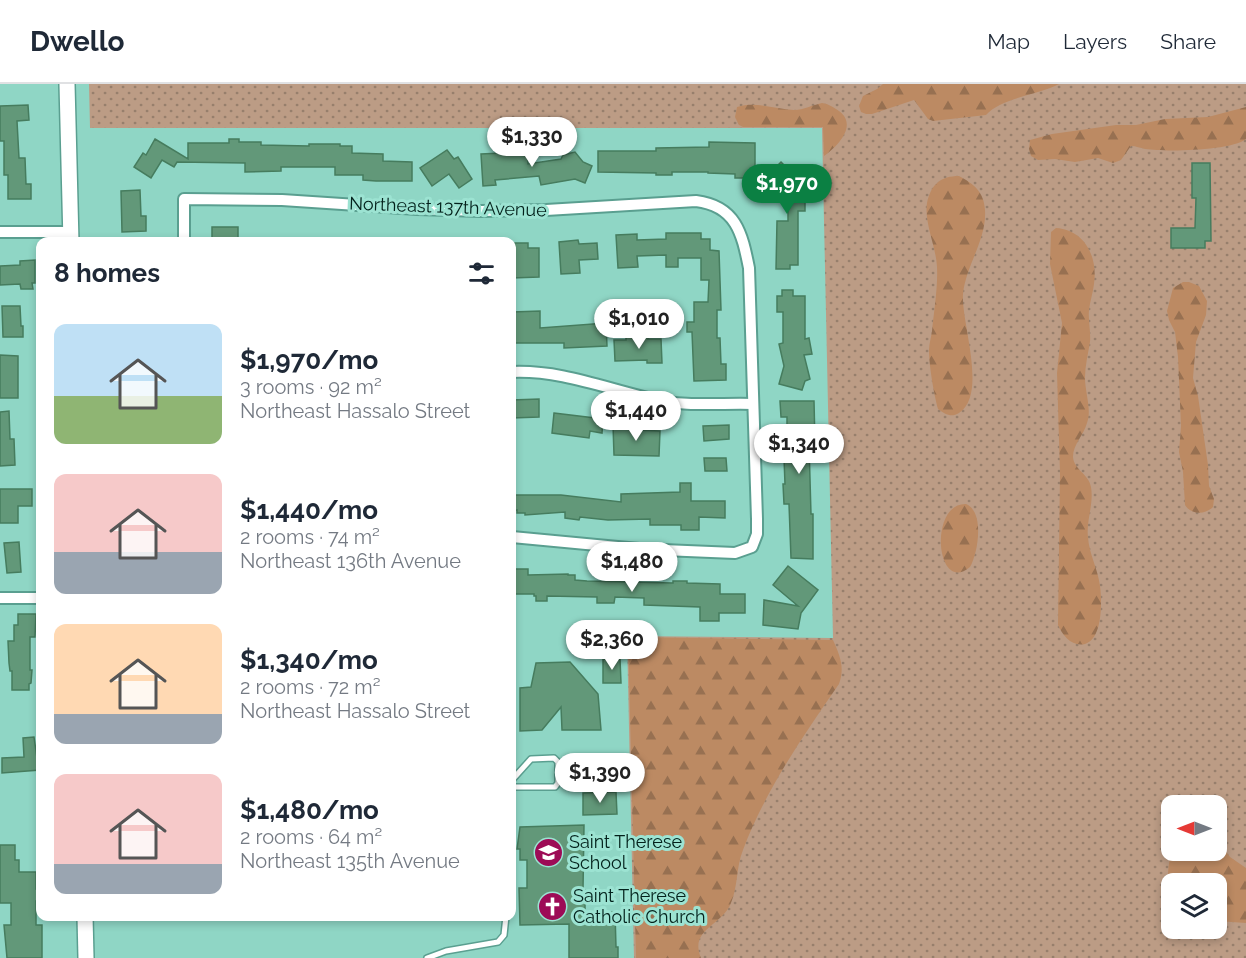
<!DOCTYPE html>
<html lang="en">
<head>
<meta charset="utf-8">
<style>
	body { margin:0; font-family:Raleway,sans-serif; background:#f2f2f3; color:#1f2937; height:100vh; display:flex; flex-direction:column; font-size:22px; white-space:nowrap }
	* { box-sizing:border-box; margin:0 }
	p { font-size:20px; color:#747a83 }
	.icon { flex:none; width:33px; height:33px; fill:none; stroke:currentColor; stroke-width:2; stroke-linecap:round; stroke-linejoin:round }
	.map { position:relative; flex:1; overflow:hidden }
	.drawer { position:absolute; left:36px; top:153px; width:480px; height:684px; display:flex; flex-direction:column; background:#fff; border-radius:12px; box-shadow:0 3px 9px #0003 }
	.drawer>* { flex:none }
	.needle { width:39px; rotate:270deg }
	.tools { position:absolute; left:1161px; top:711px; display:grid; gap:12px }
	.tools a { display:grid; place-items:center; width:66px; height:66px; border-radius:12px; background:#fff; box-shadow:0 3px 9px #0003; font-size:30px }
	.price { position:absolute; translate:-50% -51px; padding:0 14px; border-radius:21px; background:#fff; color:#222; font-size:20px; line-height:39px; filter:drop-shadow(0 2px 3px #0008) }
	.price::after { content:''; position:absolute; left:50%; top:36px; width:18px; height:14px; margin-left:-9px; background:inherit; clip-path:polygon(0 0,100% 0,50% 100%) }
	.price.on { background:#0b8043; color:#fff }
	ul { padding:0; list-style:none }
	li { display:flex; align-items:center; gap:18px; height:150px; padding:0 18px }
	li span { display:grid; place-items:center; flex:none; width:168px; height:120px; border-radius:12px; color:#555 }
	li>.icon { margin-inline-start:auto }
	span .icon { width:72px; height:72px; fill:#fffc; stroke-width:1 }
	li b { font-size:26px }
	h2 { display:flex; justify-content:space-between; align-items:center; height:72px; padding:0 18px; font-size:26px }
	header { display:flex; align-items:center; gap:36px; box-sizing:border-box; height:84px; padding:0 30px; background:#fff; border-bottom:2px solid #e0e1e3 }
	header strong { font-size:28px }
	nav { display:flex; gap:33px; margin-inline-start:auto; font-size:21px }
	.map>svg:first-child { display:block }
	.grass { fill:url(#grass-dots); fill-rule:evenodd }
	.forest { fill:url(#forest-firs) }
	.building { fill:#629879; stroke:#467c5e; stroke-width:1.5 }
	.lines { fill:none; stroke-linecap:round; stroke-linejoin:round }
	.service-casing { stroke:#5a9f90; stroke-width:8 }
	.minor-casing { stroke:#5a9f90; stroke-width:14 }
	.secondary-casing { stroke:#5a9f90; stroke-width:18 }
	.service { stroke:#fff; stroke-width:5 }
	.minor { stroke:#fff; stroke-width:10 }
	.secondary { stroke:#fff; stroke-width:15 }
	.labels { text-anchor:middle; stroke-width:6; stroke-linejoin:round; paint-order:stroke }
	.street-label { font-size:18px; fill:#03211b; stroke:#9ce3d2 }
	.poi-label { font-size:18px; fill:#03211b; stroke:#9ce3d2; text-anchor:start }
</style>
</head>
<body>
<header>
<strong>Dwello</strong>
<nav><a>Map</a><a>Layers</a><a>Share</a></nav>
</header>
<div class="map">
<svg width="1246" height="874" viewBox="0 0 1246 874">
	<defs>
		<pattern id="grass-dots" width="8" height="8" patternUnits="userSpaceOnUse" patternTransform="scale(1.5)"><rect width="8" height="8" fill="#bc9c85"/><path d="M2 2h.1M6 6h.1" fill="none" stroke="#977f6c" stroke-width="1.8" stroke-linecap="round"/></pattern>
		<pattern id="forest-firs" width="22" height="20" patternUnits="userSpaceOnUse" patternTransform="scale(1.5)"><rect width="22" height="20" fill="#bc8a63"/><path d="M5 1l3.5 6h-7zM16 11l3.5 6h-7z" fill="#977051"/></pattern>
	</defs>
	<rect width="100%" height="100%" fill="#8fd6c5"/>
	<path class="grass" d="M89,0H1246V874H634L627,552L833,554L822,44H90ZM1172,722H1216V766H1172ZM1172,800H1216V844H1172Z"/>
	<g class="forest">
		<path d="M883,0H1059C1038,11 1001,14 986,31L933,37L928,35L914,16L872,30H866L861,28L859,22L863,12L877,5Z"/>
		<path d="M822,19C829,20 833,23 839,27C858,41 838,62 824,72L823,43H743L739,41L735,33L737,23C756,17 775,25 794,26C804,26 812,21 822,19Z"/>
		<path d="M1246,23V55C1231,67 1165,68 1145,65C1140,64 1136,62 1131,62L1121,76L1113,79L1098,74L1075,78L1055,75L1038,76L1031,72L1029,65L1030,56L1052,50L1116,41H1136L1165,35L1208,33Z"/>
		<path d="M959,92C974,100 984,108 985,126C987,155 966,181 963,210C961,239 988,310 959,329C951,334 945,330 938,325C934,310 929,282 929,266C929,260 931,254 932,247C934,227 938,203 937,183C936,162 924,139 927,119C931,100 941,92 959,92Z"/>
		<path d="M1056,144C1085,146 1098,173 1094,200C1093,209 1090,217 1089,226C1088,237 1091,248 1090,258C1088,270 1085,282 1085,294C1085,308 1092,326 1087,339C1084,351 1073,360 1073,373C1074,386 1089,390 1091,403C1094,420 1086,437 1088,453C1089,470 1098,485 1100,502C1102,516 1103,555 1085,560C1072,563 1063,552 1058,541L1060,389L1057,289L1062,239L1050,180L1051,148Z"/>
		<path d="M1183,198H1189L1199,202L1207,217L1206,231L1196,258L1193,294L1198,312L1208,381L1209,402L1214,415L1213,423C1205,431 1191,431 1185,421L1183,388L1179,368L1181,342L1178,273L1175,248L1169,236L1167,227L1173,204Z"/>
		<path d="M966,420C985,428 978,469 970,483C936,512 928,419 966,420Z"/>
		<path d="M628,553L833,556C840,572 845,583 839,600C803,652 765,707 743,766C736,783 738,803 731,819C721,843 689,845 701,874H636Z"/>
		<path d="M1217,756L1230,773L1246,784V839L1217,837L1216,800H1172L1171,809C1166,795 1168,780 1172,767L1216,766Z"/>
	</g>
	<g class="building">
		<path d="M28,21L29,36L17,37L19,74H25L26,100H31V115H8V91H4V57H0V22Z"/>
		<path d="M155,55L188,75V59H229V55H239V58H261V61L309,62V60H340V62H352V69L383,70V77L412,78V97H376L363,96V91H335V83H281V87L245,88V79L177,78L174,83L162,76L151,94L134,83L143,69L146,71Z"/>
		<path d="M709,58L755,59V94H735V90L708,89V88H672V91H656V89L598,88V67H656V64L709,63Z"/>
		<path d="M514,64V68L527,67L528,80L561,75L563,71L575,68L583,78L592,82L585,99L575,95L541,101L539,92L495,96L496,101L483,102L481,70L502,69V65Z"/>
		<path d="M447,66L454,75L458,73L472,95L459,104L449,90L432,102L420,84Z"/>
		<path d="M781,78L795,92L797,90L805,97V127H798V181H790V185H776L777,137H788V94L772,110L760,99Z"/>
		<path d="M1192,79H1210L1211,157H1205V164H1171V144H1195L1196,114H1192Z"/>
		<path d="M140,106L141,132H146V147L122,148L121,107Z"/>
		<rect x="212" y="143" width="26" height="15"/>
		<path d="M666,149H701V155H710V166L719,167L721,226H717V254H720L721,280H726V296L694,297L692,248H687V238H694V218H708L709,196H701V174H678V183H666V171L637,172L638,183L618,184L616,151L637,150V156L666,155Z"/>
		<path d="M578,156L579,160L597,159L598,175L579,176L580,189L561,190L559,158Z"/>
		<path d="M512,159H528V164H539V193L512,194Z"/>
		<path d="M35,176V199H32L33,205H21L20,200L0,201V182L20,181V177Z"/>
		<path d="M782,206H793V212H805V255L809,254L812,270L804,271L810,295L805,297L802,306L779,300L784,282L779,260L783,259V228H777V212H782Z"/>
		<path d="M2,222H20L21,242H23V253H3Z"/>
		<path d="M540,227V244L606,239L607,262L564,264V259H512V228Z"/>
		<path d="M648,251V255H661L662,279H647V276L615,277L614,256H626V253Z"/>
		<path d="M0,271L18,272V314H0Z"/>
		<path d="M539,315V333L512,334V316Z"/>
		<path d="M780,317H814L815,360H809L811,430H813V475L791,474L789,420H784L783,400H785L784,374L787,373V333H781Z"/>
		<path d="M9,327L10,355H14L15,381L0,382V328Z"/>
		<path d="M554,329L603,335L602,349L590,347L589,354L552,349Z"/>
		<path d="M613,341L635,342V346L660,347L659,372L614,371Z"/>
		<path d="M729,341V355L704,357L703,342Z"/>
		<path d="M704,374H726L727,387H705Z"/>
		<path d="M680,399H691V417H725V434L699,433V446H681V441H650V435L608,436L580,433L579,436L565,434V428L525,431V429H517V426L512,427V411H561L621,418V410L680,408Z"/>
		<path d="M0,405H32V422H18V439H0Z"/>
		<path d="M19,458L21,488L7,489L4,459Z"/>
		<path d="M788,482L818,506L801,529L798,545L763,541L764,516L798,522L773,501Z"/>
		<path d="M512,485H528V491L568,490V491H575V496L587,497L673,499V497H687V499L720,500V510H745V529H719V537H700V523L644,521V514L615,513L614,519H597V513L547,512V517H536V512H534V510H512Z"/>
		<path d="M18,530H36L35,553H30V586H32L31,599L29,600V606H12V587H10L9,579L8,557H14V541H18Z"/>
		<path d="M603,575H620L621,599H603Z"/>
		<path d="M570,578L598,610L601,646H562L561,623L542,646L520,647V604L531,603L536,579Z"/>
		<path d="M34,653L37,674H40V686L2,689V674L24,673L23,654Z"/>
		<path d="M616,708L617,730L583,731V709Z"/>
		<path d="M584,741L583,806H585V829L615,828L616,863H618V874H569V840L520,841L519,804H527V776H520V765H517L520,743Z"/>
		<path d="M0,761H15V776H19V788H36V805H40V817H36V841H42V874H7L4,841H11V819H0Z"/>
	</g>
	<g class="lines">
		<defs>
			<g id="service">
				<path d="M512,696L531,675L554,674L558,678V699L555,703H512"/>
				<path d="M427,874L446,867L498,858L504,851L506,832"/>
			</g>
			<g id="minor">
				<path d="M0,148H71"/>
				<path d="M184,158V115L282,116L417,125L481,127L546,126L696,117C736,122 742,149 749,184L757,435V450L752,463L735,469L639,465L512,453"/>
				<path d="M512,288C561,286 604,304 652,315C684,323 720,319 753,320"/>
				<path d="M0,514H40"/>
			</g>
			<g id="secondary">
				<path d="M67,0L71,158"/>
				<path d="M85,832L86,874"/>
			</g>
		</defs>
		<use href="#service" class="service-casing"/>
		<use href="#minor" class="minor-casing"/>
		<use href="#secondary" class="secondary-casing"/>
		<use href="#service" class="service"/>
		<use href="#minor" class="minor"/>
		<use href="#secondary" class="secondary"/>
	</g>
	<defs>
		<symbol id="school-disc" viewBox="-11 -11 22 22"><circle r="9.5" fill="#9d0b56" stroke="#9ce3d2"/><path d="M0-5L7-2L0 1L-7-2ZM-4 1L0 2.5L4 1V4Q0 6-4 4Z" fill="#fff"/></symbol>
		<symbol id="church-disc" viewBox="-11 -11 22 22"><circle r="9.5" fill="#9d0b56" stroke="#9ce3d2"/><path d="M-1.2-6h2.4v3.5h3.3v2.4h-3.3V6h-2.4V-.1h-3.3v-2.4h3.3Z" fill="#fff"/></symbol>
	</defs>
	<g fill-rule="evenodd">
		<use href="#school-disc" x="532" y="752" width="33" height="33"/>
		<use href="#church-disc" x="536" y="806" width="33" height="33"/>
	</g>
	<g class="labels">
		<g class="street-label">
			<text transform="translate(448 123) rotate(2)" y="6">Northeast 137th Avenue</text>
		</g>
		<g class="poi-label">
			<text x="569" y="764">Saint Therese<tspan x="569" dy="21">School</tspan></text>
			<text x="573" y="818">Saint Therese<tspan x="573" dy="21">Catholic Church</tspan></text>
		</g>
	</g>
</svg>
<div class="tools">
<a><svg class="needle" viewBox="-14 -14 28 28"><path d="M0-13l5 13h-10z" fill="#e53935"/><path d="M0 13l5-13h-10z" fill="#747a83"/></svg></a>
<a><svg class="icon" aria-label="layers" viewBox="0 0 24 24"><path d="M12 4l9 5-9 5-9-5zM3 14l9 5 9-5"/></svg></a>
</div>
<b class="price" style="left:532px;top:84px">$1,330</b>
<b class="price on" style="left:787px;top:131px">$1,970</b>
<b class="price" style="left:639px;top:266px">$1,010</b>
<b class="price" style="left:636px;top:358px">$1,440</b>
<b class="price" style="left:799px;top:391px">$1,340</b>
<b class="price" style="left:632px;top:509px">$1,480</b>
<b class="price" style="left:612px;top:587px">$2,360</b>
<b class="price" style="left:600px;top:720px">$1,390</b>
<section class="drawer">
<h2>8 homes<svg class="icon" aria-label="filters" viewBox="0 0 24 24"><path d="M4 7h16M4 17h16"/><circle cx="9" cy="7" r="2"/><circle cx="15" cy="17" r="2"/></svg></h2>
<ul>
<li><span style="background:linear-gradient(#bfe0f5 60%,#8fb573 0)"><svg class="icon" aria-label="home" viewBox="0 0 24 24"><path d="M3 11l9-7 9 7M6 9v11h12V9"/></svg></span><div><b>$1,970/mo</b><p>3 rooms · 92 m²</p><p>Northeast Hassalo Street</p></div></li>
<li><span style="background:linear-gradient(#f6c9c9 65%,#9aa5b1 0)"><svg class="icon" aria-label="home" viewBox="0 0 24 24"><path d="M3 11l9-7 9 7M6 9v11h12V9"/></svg></span><div><b>$1,440/mo</b><p>2 rooms · 74 m²</p><p>Northeast 136th Avenue</p></div></li>
<li><span style="background:linear-gradient(#ffd9b3 75%,#9aa5b1 0)"><svg class="icon" aria-label="home" viewBox="0 0 24 24"><path d="M3 11l9-7 9 7M6 9v11h12V9"/></svg></span><div><b>$1,340/mo</b><p>2 rooms · 72 m²</p><p>Northeast Hassalo Street</p></div></li>
<li><span style="background:linear-gradient(#f6c9c9 75%,#9aa5b1 0)"><svg class="icon" aria-label="home" viewBox="0 0 24 24"><path d="M3 11l9-7 9 7M6 9v11h12V9"/></svg></span><div><b>$1,480/mo</b><p>2 rooms · 64 m²</p><p>Northeast 135th Avenue</p></div></li>
</ul>
</section>
</div>
</body>
</html>
